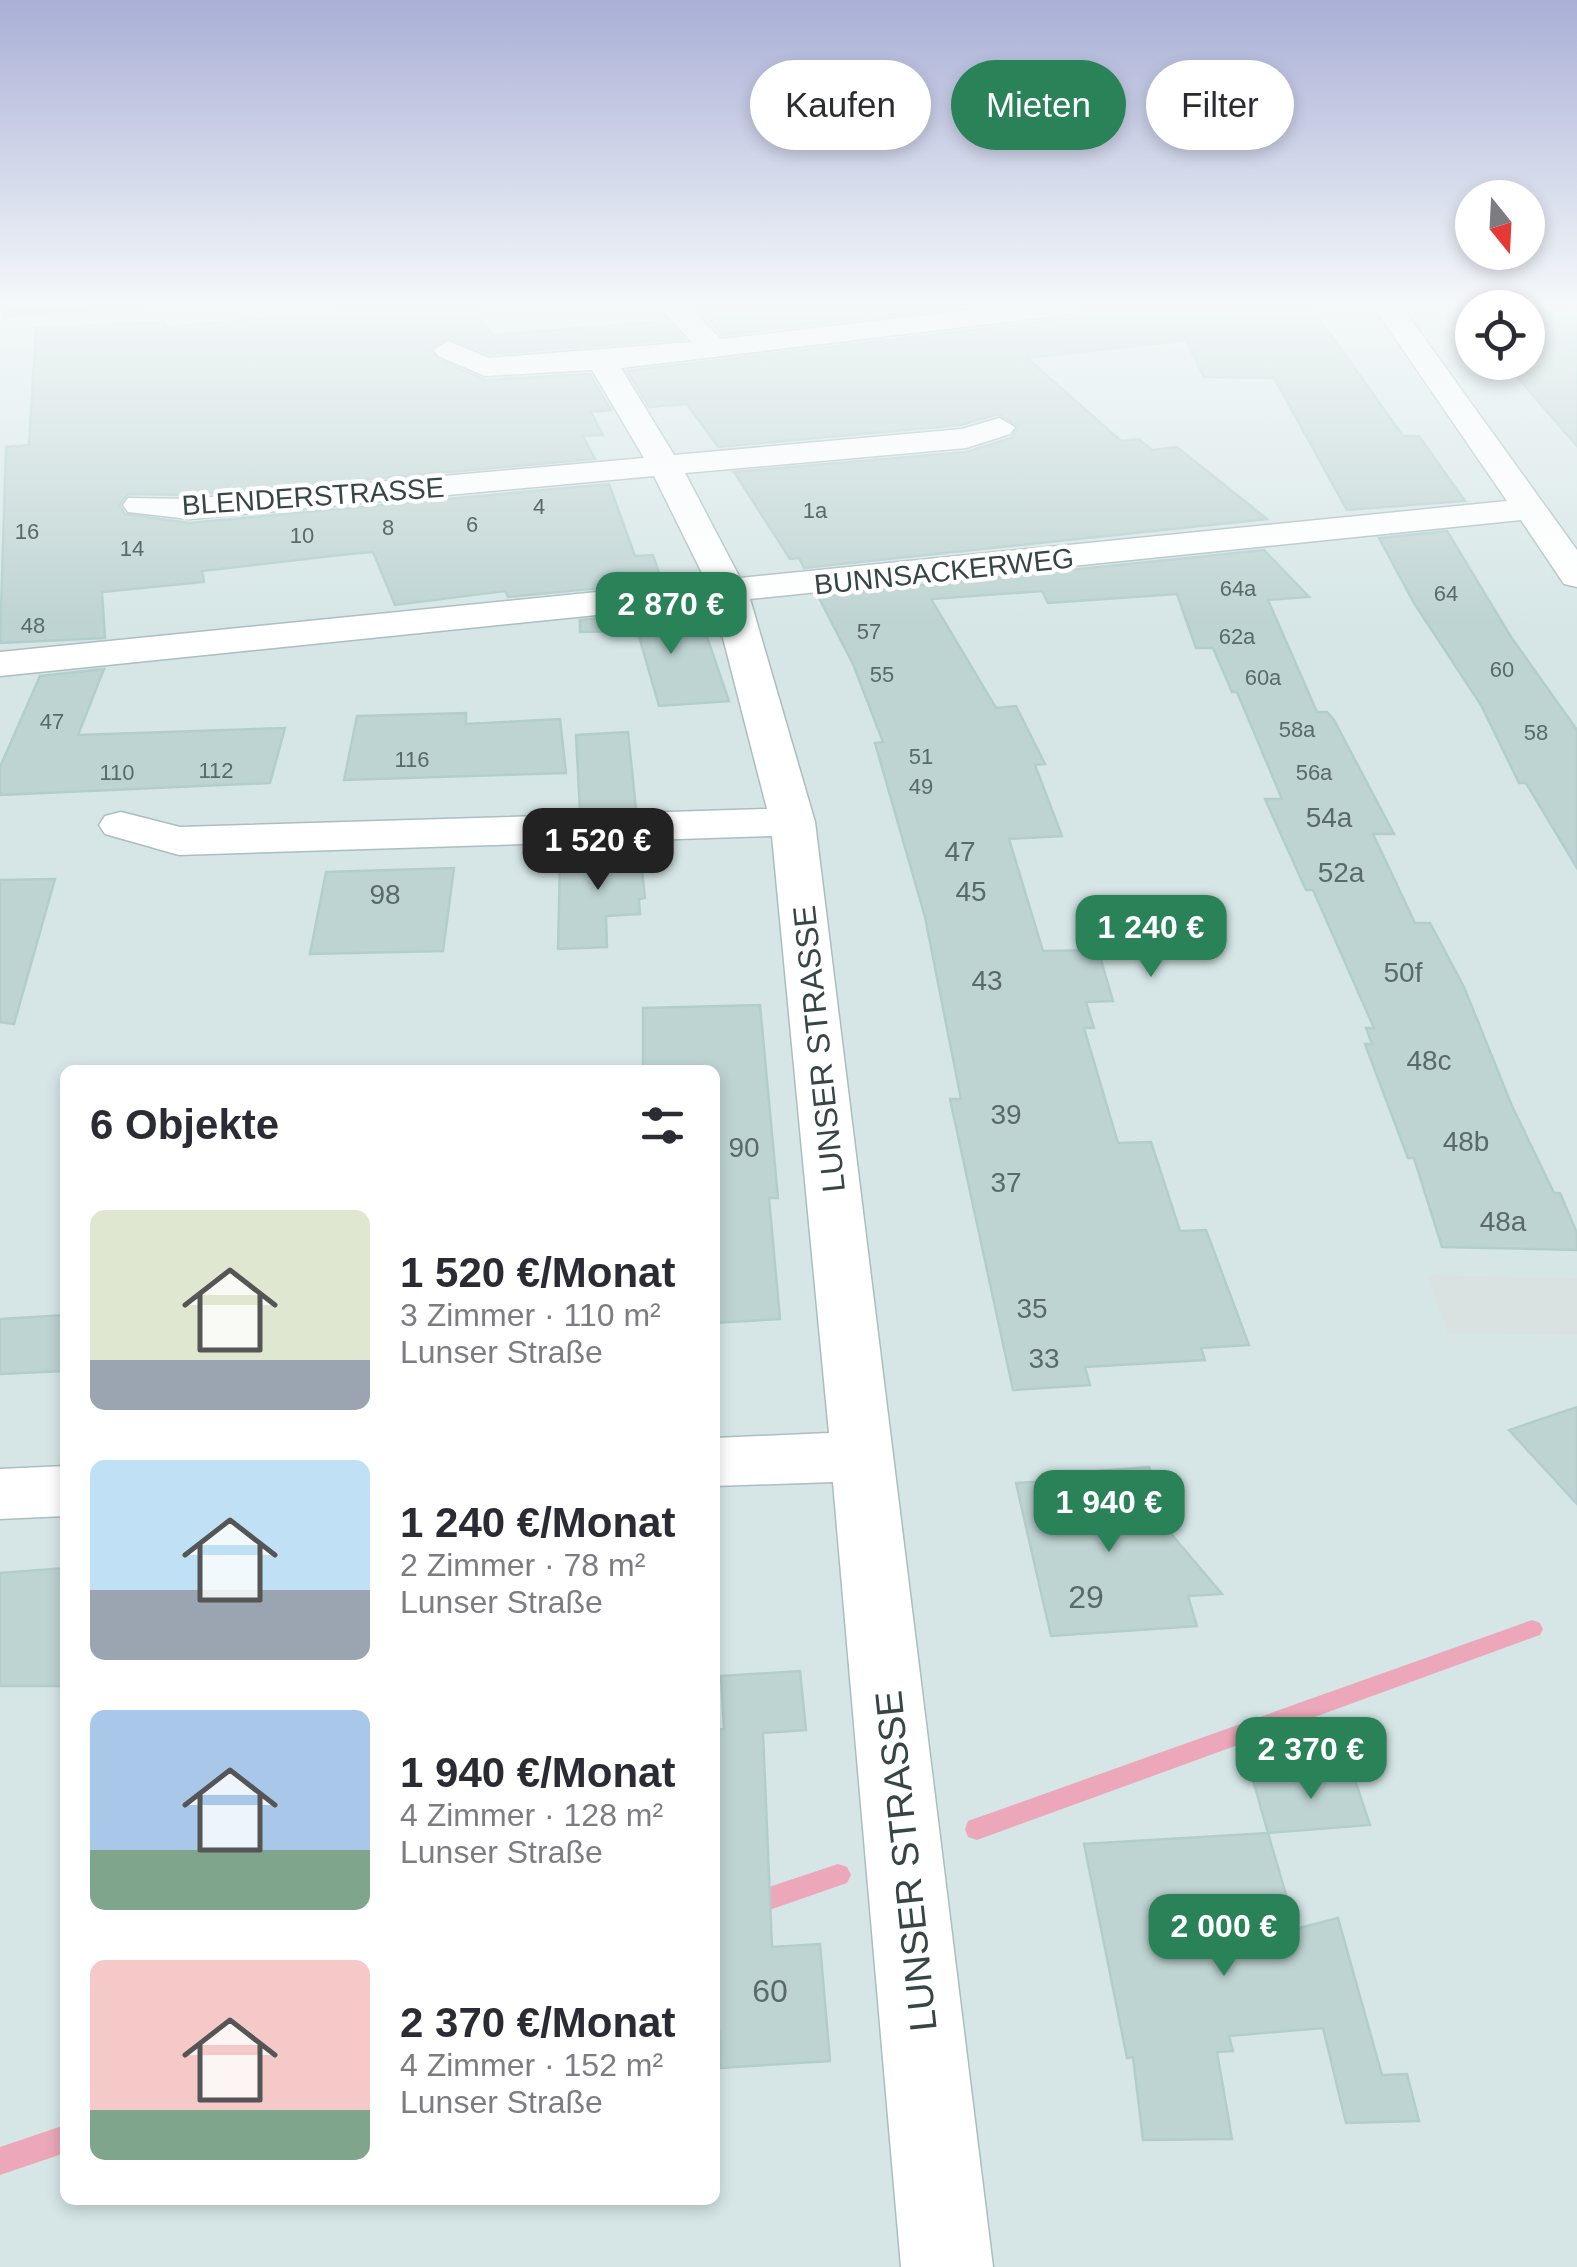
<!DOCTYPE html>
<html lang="de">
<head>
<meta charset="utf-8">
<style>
	body { margin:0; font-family:Helvetica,sans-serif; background:#f7f7f7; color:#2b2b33; height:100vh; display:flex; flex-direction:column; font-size:38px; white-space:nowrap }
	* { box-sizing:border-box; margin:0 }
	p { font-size:32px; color:#7c7c81 }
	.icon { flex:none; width:55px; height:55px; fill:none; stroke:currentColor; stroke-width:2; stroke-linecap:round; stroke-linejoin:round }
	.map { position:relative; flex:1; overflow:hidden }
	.panel { position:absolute; left:60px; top:1065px; width:660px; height:1140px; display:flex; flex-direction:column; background:#fff; border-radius:15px; box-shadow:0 5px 15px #0003 }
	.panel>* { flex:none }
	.banner { position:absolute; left:750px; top:60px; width:675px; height:90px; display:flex; gap:20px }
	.needle { width:65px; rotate:162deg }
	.buttons { position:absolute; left:1455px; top:180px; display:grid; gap:20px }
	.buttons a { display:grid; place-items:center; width:90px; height:90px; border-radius:50%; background:#fff; box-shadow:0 5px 15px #0003; font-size:50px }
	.price { position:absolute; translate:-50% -85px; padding:0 22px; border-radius:20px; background:#298258; color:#fff; font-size:32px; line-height:65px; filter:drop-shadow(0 2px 5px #0008) }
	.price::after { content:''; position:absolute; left:50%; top:60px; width:30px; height:22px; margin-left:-15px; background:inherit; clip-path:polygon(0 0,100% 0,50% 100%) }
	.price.active { background:#222; color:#fff }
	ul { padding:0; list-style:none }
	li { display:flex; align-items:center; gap:30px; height:250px; padding:0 30px }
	li span { display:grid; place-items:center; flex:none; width:280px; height:200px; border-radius:15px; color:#555 }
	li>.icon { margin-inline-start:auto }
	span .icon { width:120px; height:120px; fill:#fffc; stroke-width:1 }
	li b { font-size:42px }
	h2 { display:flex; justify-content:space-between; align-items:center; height:120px; padding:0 30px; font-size:42px }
	.pill { padding:0 35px; border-radius:45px; background:#fff; box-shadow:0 5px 15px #0003; font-size:35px; line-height:90px }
	.pill.active { background:#298258; color:#fff }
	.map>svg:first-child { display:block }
	.residential { fill:#d6e6e6; fill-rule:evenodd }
	.industrial { fill:#d9e2e1 }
	.green { fill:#b3bee4 }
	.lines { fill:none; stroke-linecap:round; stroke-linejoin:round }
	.stream { fill:#eca8ba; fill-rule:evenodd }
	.building { fill:#bed4d2; stroke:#b2cecc; stroke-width:2.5 }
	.street-casing { stroke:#abbebd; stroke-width:3 }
	.street { fill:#fff; fill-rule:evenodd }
	.labels { text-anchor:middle; stroke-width:9; stroke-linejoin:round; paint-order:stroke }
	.far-number-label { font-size:22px; fill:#596a68 }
	.far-street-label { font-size:28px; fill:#374645; stroke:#fff }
	.number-label { font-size:28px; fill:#596a68 }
	.street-label { font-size:32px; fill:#374645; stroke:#fff }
	.near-number-label { font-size:32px; fill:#596a68 }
	.near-street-label { font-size:38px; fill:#374645; stroke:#fff }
</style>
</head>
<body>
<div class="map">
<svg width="1577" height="2267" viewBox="0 0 1577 2267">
	<rect width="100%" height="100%" fill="#e8f2f3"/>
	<path class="residential" d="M167,306H1577V2267H0V338L2,318ZM1472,308H1528V362H1472ZM65,1070H715V2200H65Z"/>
	<path class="industrial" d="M1428,1275L1577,1278V1335L1448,1334Z"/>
	<path class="green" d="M5,306H167L2,318Z"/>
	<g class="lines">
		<g class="stream">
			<path d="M1532,1620L1540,1623L1543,1629L1540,1635L977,1840L968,1837L965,1829L968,1821Z"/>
			<path d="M838,1864L847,1867L851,1875L847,1883L715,1929V1905Z"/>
			<path d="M65,2125V2153L0,2175V2147Z"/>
		</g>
	</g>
	<g class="building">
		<path d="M350,306H471L492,335L667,321L684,339L490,354L449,338L430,349L437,359L485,380L590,374L611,410L591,412L603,435L583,436L595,459L189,495L128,494L119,505L125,514L189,523L609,484L635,556L653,555L662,582L508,597L505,591L395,605L373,552L349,554L202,571L204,582L102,592L105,638L0,643L6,447L29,445L36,328L164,322L165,327L352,311Z"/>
		<path d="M699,306H969L722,335Z"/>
		<path d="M1090,306L1314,311L1403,436H1419L1465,501L1347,510L1274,378L1204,377L1186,340L1027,358L1121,441L1139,439L1152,450L1177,447L1267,519L804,568L799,558L790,559L734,472L966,452L1011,438L1019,426L998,414L961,425L718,447L687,404L649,407L627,371L1072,318Z"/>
		<path d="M1452,306H1554L1577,317V446L1504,362H1528V308H1472V328Z"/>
		<path d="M1447,531L1511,637L1577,730V868L1526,783H1519L1481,705L1414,603L1379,538Z"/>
		<path d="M1264,550L1309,597L1268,600L1317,712H1327L1334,720L1394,834H1373L1415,923H1430L1464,987L1512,1106L1554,1193H1560L1577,1233V1250L1442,1247L1414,1158H1408L1365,1044H1372L1366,1028H1374L1313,890H1306L1265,799H1282L1237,692H1232L1213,648H1196L1177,594L1048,603L1042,591L931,599L996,708L1016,706L1045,764L1035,765L1062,836L1009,839L1043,951L1098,950L1113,1001L1086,1002L1094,1028H1084L1118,1143L1151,1142L1180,1231L1206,1230L1249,1345L1201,1348L1205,1360L1085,1367L1090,1385L1013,1390L950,1099H961L925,917L875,743L883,742L853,664L818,596Z"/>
		<path d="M673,611L679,630L704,628L729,701L659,706L638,633L679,630L580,632V620Z"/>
		<path d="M104,669L78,735L285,728L270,783L0,795V767L40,676Z"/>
		<path d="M466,713V724L560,719L566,773L344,780L357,716Z"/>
		<path d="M628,732L636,809L580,811L576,735Z"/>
		<path d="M639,844L645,898L639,899L640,914L606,916L607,947L558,949L560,862L584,861L583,846Z"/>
		<path d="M454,868L443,951L310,954L326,872Z"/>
		<path d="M55,879L14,1024L0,1022V880Z"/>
		<path d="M760,1005L778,1198H769L780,1319L715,1323V1070H643V1008Z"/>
		<path d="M65,1315V1371L0,1374V1319Z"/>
		<path d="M1577,1407V1504L1509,1430Z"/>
		<path d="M1149,1467L1167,1529L1222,1594L1188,1596L1197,1626L1051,1636L1016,1483L1088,1479L1086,1472Z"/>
		<path d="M65,1568V1686H0V1573Z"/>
		<path d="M800,1671L806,1730L763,1733L772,1947L820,1944L830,2061L721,2068L720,2032H715V1730L724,1729L721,1676Z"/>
		<path d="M1352,1771L1370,1825L1268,1833L1253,1780Z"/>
		<path d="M1268,1833L1298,1936L1299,1928L1338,1918L1382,2075L1407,2074L1419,2121L1346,2123L1323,2028L1229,2036L1233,2051L1217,2052L1232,2139L1143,2140L1133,2057L1127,2058L1084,1844Z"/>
	</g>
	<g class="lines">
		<defs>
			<g id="street">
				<path d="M658,306H688L721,339L1001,306H1086L1072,314L621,368L674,455L962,429L999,418L1015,427L1010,434L966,448L685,473L740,578L1507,501L1373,306H1401L1577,550V587L1564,584L1521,520L750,599L815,822L993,2267H901L833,1482L715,1486V1438L829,1433L772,836L179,855L105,834L99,825L105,816L121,812L180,827L767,809L714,603L0,676V652L706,581L654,476L189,519L128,512L123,505L128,498L189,499L644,458L592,370L485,376L438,356L434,350L448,341L489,358L692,342Z"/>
				<path d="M65,1466V1516L0,1519V1469Z"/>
			</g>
		</defs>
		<use href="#street" class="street-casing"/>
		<use href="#street" class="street"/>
	</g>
	<linearGradient id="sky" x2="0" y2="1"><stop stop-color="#a9afd6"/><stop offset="0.49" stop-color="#f5f9fa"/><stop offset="1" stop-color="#f5f9fa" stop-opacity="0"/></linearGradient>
	<rect width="1577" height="623" fill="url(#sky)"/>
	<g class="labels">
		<g class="far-number-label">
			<text x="539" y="514">4</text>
			<text x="815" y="518">1a</text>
			<text x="472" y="532">6</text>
			<text x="388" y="535">8</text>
			<text x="27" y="539">16</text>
			<text x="302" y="543">10</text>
			<text x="132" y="556">14</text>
			<text x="1238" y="596">64a</text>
			<text x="1446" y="601">64</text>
			<text x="33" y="633">48</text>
			<text x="869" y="639">57</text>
			<text x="1237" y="644">62a</text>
			<text x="1502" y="677">60</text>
			<text x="882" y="682">55</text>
			<text x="1263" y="685">60a</text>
			<text x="52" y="729">47</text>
			<text x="1297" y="737">58a</text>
			<text x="1536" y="740">58</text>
			<text x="921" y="764">51</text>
			<text x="412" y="767">116</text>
			<text x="216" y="778">112</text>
			<text x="117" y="780">110</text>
			<text x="1314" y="780">56a</text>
			<text x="921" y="794">49</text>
		</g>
		<g class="far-street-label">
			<text transform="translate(313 496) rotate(-4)" y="10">BLENDERSTRASSE</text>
			<text transform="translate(944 571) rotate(-6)" y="10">BUNNSACKERWEG</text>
		</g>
		<g class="number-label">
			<text x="1329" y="827">54a</text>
			<text x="960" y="861">47</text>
			<text x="1341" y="882">52a</text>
			<text x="971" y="901">45</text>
			<text x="385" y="904">98</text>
			<text x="1403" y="982">50f</text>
			<text x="987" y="990">43</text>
			<text x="1429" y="1070">48c</text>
			<text x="1006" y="1124">39</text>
			<text x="1466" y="1151">48b</text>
			<text x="744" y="1157">90</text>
			<text x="1006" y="1192">37</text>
			<text x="1503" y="1231">48a</text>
			<text x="1032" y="1318">35</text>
			<text x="1044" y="1368">33</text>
		</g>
		<g class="street-label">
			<text transform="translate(819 1049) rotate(-96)" y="11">LUNSER STRASSE</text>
		</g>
		<g class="near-number-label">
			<text x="1086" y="1608">29</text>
			<text x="770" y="2002">60</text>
		</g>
		<g class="near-street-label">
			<text transform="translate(906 1861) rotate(-96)" y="13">LUNSER STRASSE</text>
		</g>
	</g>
</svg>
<div class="buttons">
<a><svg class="needle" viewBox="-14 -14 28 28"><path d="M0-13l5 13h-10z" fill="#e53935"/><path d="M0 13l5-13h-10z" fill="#7c7c81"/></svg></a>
<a><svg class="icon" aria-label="locate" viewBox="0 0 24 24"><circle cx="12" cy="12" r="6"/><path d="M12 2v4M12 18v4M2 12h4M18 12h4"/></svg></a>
</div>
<b class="price" style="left:671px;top:657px">2 870 €</b>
<b class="price active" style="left:598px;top:893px">1 520 €</b>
<b class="price" style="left:1151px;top:980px">1 240 €</b>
<b class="price" style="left:1109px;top:1555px">1 940 €</b>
<b class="price" style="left:1311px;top:1802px">2 370 €</b>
<b class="price" style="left:1224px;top:1979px">2 000 €</b>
<div class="banner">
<a class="pill">Kaufen</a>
<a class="pill active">Mieten</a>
<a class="pill">Filter</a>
</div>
<section class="panel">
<h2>6 Objekte<svg class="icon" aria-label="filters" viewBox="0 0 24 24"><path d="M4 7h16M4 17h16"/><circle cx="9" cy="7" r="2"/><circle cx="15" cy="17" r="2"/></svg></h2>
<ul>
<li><span style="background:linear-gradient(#dfe7d0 75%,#9aa5b1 0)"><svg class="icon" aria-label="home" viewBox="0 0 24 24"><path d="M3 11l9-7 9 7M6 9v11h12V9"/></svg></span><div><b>1 520 €/Monat</b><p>3 Zimmer · 110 m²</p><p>Lunser Straße</p></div></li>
<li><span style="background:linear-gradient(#bfe0f5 65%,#9aa5b1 0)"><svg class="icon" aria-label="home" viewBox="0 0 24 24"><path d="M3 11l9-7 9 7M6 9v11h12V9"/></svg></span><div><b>1 240 €/Monat</b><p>2 Zimmer · 78 m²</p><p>Lunser Straße</p></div></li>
<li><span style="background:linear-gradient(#a9c7e8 70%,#7fa58c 0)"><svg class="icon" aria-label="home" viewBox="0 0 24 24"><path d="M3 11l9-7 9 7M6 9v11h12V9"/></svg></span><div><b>1 940 €/Monat</b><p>4 Zimmer · 128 m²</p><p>Lunser Straße</p></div></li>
<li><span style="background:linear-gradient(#f6c9c9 75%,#7fa58c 0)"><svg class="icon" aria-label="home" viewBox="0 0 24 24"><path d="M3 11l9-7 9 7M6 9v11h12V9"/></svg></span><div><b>2 370 €/Monat</b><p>4 Zimmer · 152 m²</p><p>Lunser Straße</p></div></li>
</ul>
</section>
</div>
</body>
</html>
